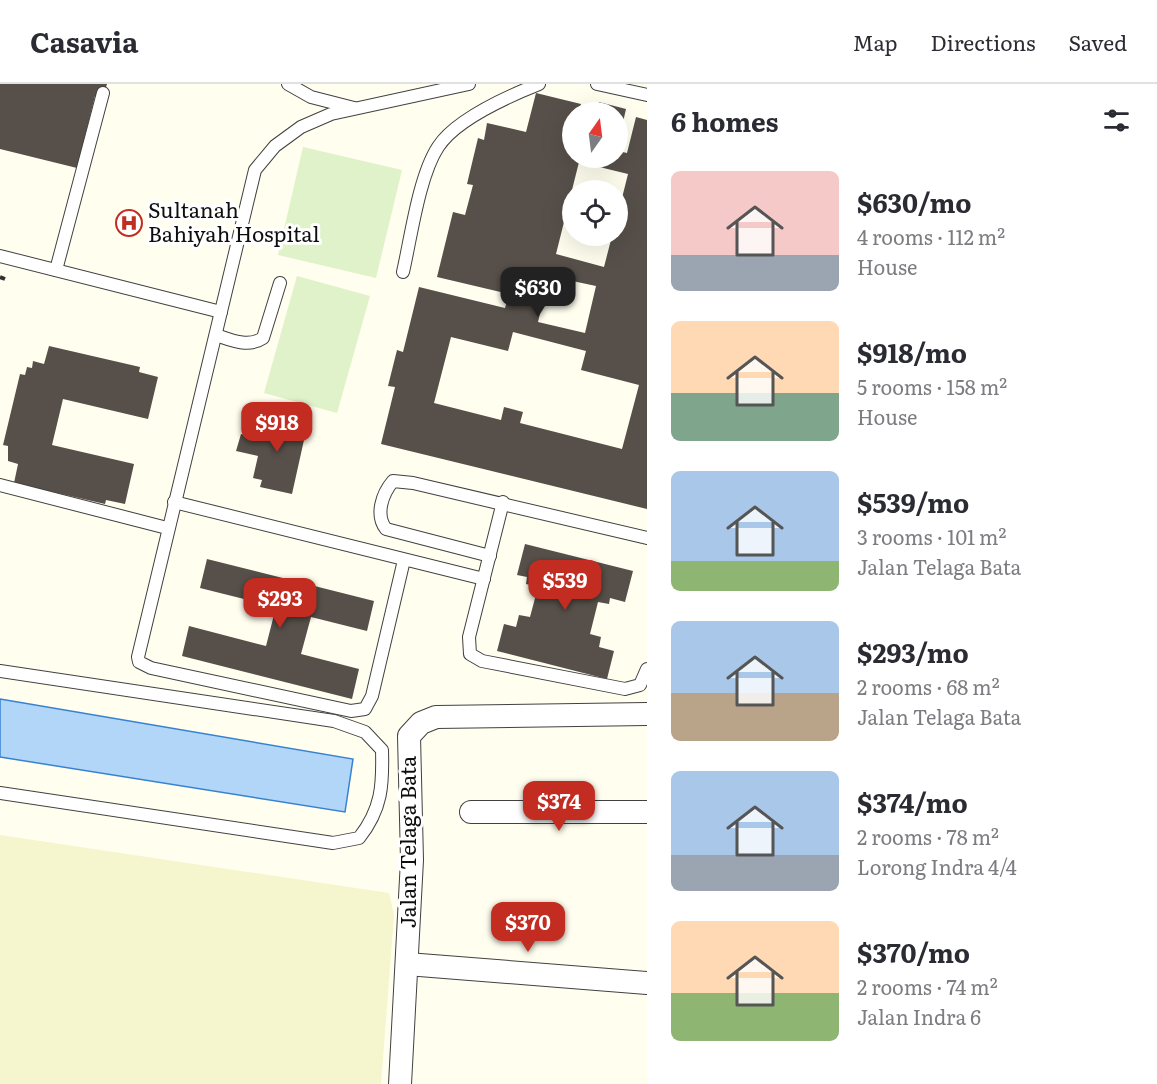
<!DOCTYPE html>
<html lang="en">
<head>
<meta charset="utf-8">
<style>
	body { margin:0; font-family:Literata,serif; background:#f7f7f7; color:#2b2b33; height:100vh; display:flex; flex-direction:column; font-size:22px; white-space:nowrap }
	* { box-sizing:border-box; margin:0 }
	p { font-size:20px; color:#7c7c81 }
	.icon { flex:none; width:33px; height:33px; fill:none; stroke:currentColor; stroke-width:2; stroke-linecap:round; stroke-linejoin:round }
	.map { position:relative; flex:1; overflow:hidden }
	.panel { display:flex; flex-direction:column; background:#fff; width:510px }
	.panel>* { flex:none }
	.needle { width:39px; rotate:14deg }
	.fabs { position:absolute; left:562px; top:18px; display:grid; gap:12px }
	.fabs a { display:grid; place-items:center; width:66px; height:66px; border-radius:50%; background:#fff; box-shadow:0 6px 24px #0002; font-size:30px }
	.price { position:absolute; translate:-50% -51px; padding:0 14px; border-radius:12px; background:#c32c21; color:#fff; font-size:20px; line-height:39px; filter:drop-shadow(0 2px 3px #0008) }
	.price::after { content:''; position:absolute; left:50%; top:36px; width:18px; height:14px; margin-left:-9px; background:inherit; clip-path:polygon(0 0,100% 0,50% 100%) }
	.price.current { background:#222; color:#fff }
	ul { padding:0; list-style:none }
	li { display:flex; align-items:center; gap:18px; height:150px; padding:0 24px }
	li span { display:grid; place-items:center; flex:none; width:168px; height:120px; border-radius:9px; color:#555 }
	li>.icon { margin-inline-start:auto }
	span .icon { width:72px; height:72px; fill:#fffc; stroke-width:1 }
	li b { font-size:26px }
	h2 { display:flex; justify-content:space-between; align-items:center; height:72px; padding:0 24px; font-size:26px }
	header { display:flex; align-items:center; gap:36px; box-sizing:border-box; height:84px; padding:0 30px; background:#fff; border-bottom:2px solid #e1e1e2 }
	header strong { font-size:28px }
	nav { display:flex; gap:33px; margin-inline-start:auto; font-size:21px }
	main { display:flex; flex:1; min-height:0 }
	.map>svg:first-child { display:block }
	.farmland { fill:#f5f6ce }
	.pitch { fill:#dff2c9 }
	.water { fill:#b2d6f8; stroke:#3682d1; stroke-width:1.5 }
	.building { fill:#57504a; fill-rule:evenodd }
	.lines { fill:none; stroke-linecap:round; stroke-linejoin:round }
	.service-casing { stroke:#414141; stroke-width:14 }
	.minor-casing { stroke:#414141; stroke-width:24 }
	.path { stroke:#303030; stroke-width:4; stroke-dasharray:6 3; stroke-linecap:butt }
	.service { stroke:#fff; stroke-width:12 }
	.minor { stroke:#fff; stroke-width:22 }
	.labels { text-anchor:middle; stroke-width:6; stroke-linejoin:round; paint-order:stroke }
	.poi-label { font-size:21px; fill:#0e0e0e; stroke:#fff; text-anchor:start }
	.street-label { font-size:21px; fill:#0e0e0e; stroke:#fff }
</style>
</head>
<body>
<header>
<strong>Casavia</strong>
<nav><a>Map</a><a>Directions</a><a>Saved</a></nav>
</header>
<main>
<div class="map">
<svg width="647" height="1000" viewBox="0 0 647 1000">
	<rect width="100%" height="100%" fill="#fffeef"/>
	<path class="farmland" d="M0,751L389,809L394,831L381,1000H0Z"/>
	<g class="pitch">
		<path d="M303,63L402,86L376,194L278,171Z"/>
		<path d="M297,192L370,212L337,329L264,309Z"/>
	</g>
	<path class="water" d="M0,615L353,675L345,728L0,673Z"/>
	<g class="building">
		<path d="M0,0H107L103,14L95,12L77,84L0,65Z"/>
		<path d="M536,9L581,20L579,28H573V74H618V67L627,69L636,33L647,36V425L381,360L395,303L388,302L397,266L403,268L419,203L505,224L509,210L437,193L453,128L465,131L473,101L467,100L478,54L484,56L487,39L526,48ZM579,78L628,90L618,130V152H612L604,183L556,170ZM549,192L596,202L585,249L538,238ZM513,248L586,267L581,286L639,301L622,365L520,339L523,328L504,323L501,336L434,319L451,253L508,267Z"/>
		<path d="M599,18L626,25L619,56L618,28H596Z"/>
		<path d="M49,262L140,283L139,288L158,293L148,335L63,315L52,361L134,380L125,420L106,416L105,420L14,399L18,380L8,377V362L3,361L20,290L25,291L27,283L32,284L33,277L44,280Z"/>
		<path d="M277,330L308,338L292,410L260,403L262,396L253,394L258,372L236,367L241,350L262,355L267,335L275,337Z"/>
		<path d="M525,460L633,487L625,518L610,514L609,520L598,518L590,550L601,553L599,563L614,567L607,595L497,567L504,540L516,543L519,531L530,533L538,503L526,500L527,493L517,491Z"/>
		<path d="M207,475L374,517L367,547L311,533L301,570L359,585L352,615L182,572L189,542L266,562L276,523L200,504Z"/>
	</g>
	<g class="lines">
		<defs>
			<g id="service">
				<path d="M288,0L311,13L354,24"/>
				<path d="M597,0L647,11"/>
				<path d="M0,172L221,228"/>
				<path d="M56,186L103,9"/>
				<path d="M403,188C411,153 419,92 438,63C456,35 509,12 539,0"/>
				<path d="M216,251C231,256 248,264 263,254L280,199"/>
				<path d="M0,401L167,444"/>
				<path d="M174,418L484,495"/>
				<path d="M503,418L469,553L470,570L482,577L625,605L640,601L647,585"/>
				<path d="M490,472L386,445C375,431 382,410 393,397L413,399L647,454"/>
				<path d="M404,476L372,612L365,625L351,627L151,584L139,578L138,573L255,86L275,62L301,43L331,30L469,0"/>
				<path d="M0,587L334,637L365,648L382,666C383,701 382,725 359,754L333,759L0,709"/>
			</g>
			<g id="minor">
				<path d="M471,728H647"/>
				<path d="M407,880L647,899"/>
				<path d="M400,1000L412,776L409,652L421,639L436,633L647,630"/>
			</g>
		</defs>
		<use href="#service" class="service-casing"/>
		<use href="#minor" class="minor-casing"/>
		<path class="path" d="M0,193L5,195"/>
		<use href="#service" class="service"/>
		<use href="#minor" class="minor"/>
	</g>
	<defs>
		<symbol id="hospital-ring" viewBox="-11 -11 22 22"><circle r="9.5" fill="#fff" stroke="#c32c21" stroke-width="1.5"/><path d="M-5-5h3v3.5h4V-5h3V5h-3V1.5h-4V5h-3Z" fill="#c32c21"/></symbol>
	</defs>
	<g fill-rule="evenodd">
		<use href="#hospital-ring" x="114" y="124" width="30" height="30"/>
	</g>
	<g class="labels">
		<g class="poi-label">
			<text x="148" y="134">Sultanah<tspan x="148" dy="24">Bahiyah Hospital</tspan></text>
		</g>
		<g class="street-label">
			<text transform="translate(409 758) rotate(-90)" y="7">Jalan Telaga Bata</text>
		</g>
	</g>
</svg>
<div class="fabs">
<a><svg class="needle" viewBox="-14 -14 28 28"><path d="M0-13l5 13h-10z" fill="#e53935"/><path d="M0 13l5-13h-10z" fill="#7c7c81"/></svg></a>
<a><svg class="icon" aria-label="locate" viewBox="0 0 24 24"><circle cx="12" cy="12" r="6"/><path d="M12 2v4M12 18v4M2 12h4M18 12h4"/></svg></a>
</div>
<b class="price current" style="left:538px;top:234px">$630</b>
<b class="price" style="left:277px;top:369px">$918</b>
<b class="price" style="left:565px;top:527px">$539</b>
<b class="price" style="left:280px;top:545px">$293</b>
<b class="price" style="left:559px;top:748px">$374</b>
<b class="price" style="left:528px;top:869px">$370</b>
</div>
<section class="panel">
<h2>6 homes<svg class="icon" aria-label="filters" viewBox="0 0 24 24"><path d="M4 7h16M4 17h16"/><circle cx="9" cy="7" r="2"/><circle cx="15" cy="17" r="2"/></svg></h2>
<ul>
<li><span style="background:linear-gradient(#f6c9c9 70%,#9aa5b1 0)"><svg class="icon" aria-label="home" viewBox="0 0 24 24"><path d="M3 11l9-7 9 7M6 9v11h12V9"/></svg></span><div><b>$630/mo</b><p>4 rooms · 112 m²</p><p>House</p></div></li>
<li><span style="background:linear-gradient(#ffd9b3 60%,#7fa58c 0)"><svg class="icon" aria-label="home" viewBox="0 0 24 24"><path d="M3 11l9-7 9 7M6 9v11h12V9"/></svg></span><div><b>$918/mo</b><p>5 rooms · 158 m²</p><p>House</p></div></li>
<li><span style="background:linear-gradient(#a9c7e8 75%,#8fb573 0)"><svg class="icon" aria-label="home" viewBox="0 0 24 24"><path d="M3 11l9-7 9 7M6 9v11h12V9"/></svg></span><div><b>$539/mo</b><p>3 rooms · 101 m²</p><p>Jalan Telaga Bata</p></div></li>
<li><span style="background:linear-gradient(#a9c7e8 60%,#b9a48a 0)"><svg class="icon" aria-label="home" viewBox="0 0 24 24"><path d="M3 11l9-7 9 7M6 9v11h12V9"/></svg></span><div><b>$293/mo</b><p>2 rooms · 68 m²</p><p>Jalan Telaga Bata</p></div></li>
<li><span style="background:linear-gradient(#a9c7e8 70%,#9aa5b1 0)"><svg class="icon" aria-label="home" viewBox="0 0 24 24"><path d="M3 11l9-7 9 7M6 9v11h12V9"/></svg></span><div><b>$374/mo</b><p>2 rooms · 78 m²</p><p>Lorong Indra 4/4</p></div></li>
<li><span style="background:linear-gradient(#ffd9b3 60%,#8fb573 0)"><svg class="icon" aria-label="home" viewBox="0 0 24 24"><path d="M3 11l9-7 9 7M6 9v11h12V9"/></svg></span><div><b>$370/mo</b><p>2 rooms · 74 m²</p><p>Jalan Indra 6</p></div></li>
</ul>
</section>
</main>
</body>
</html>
